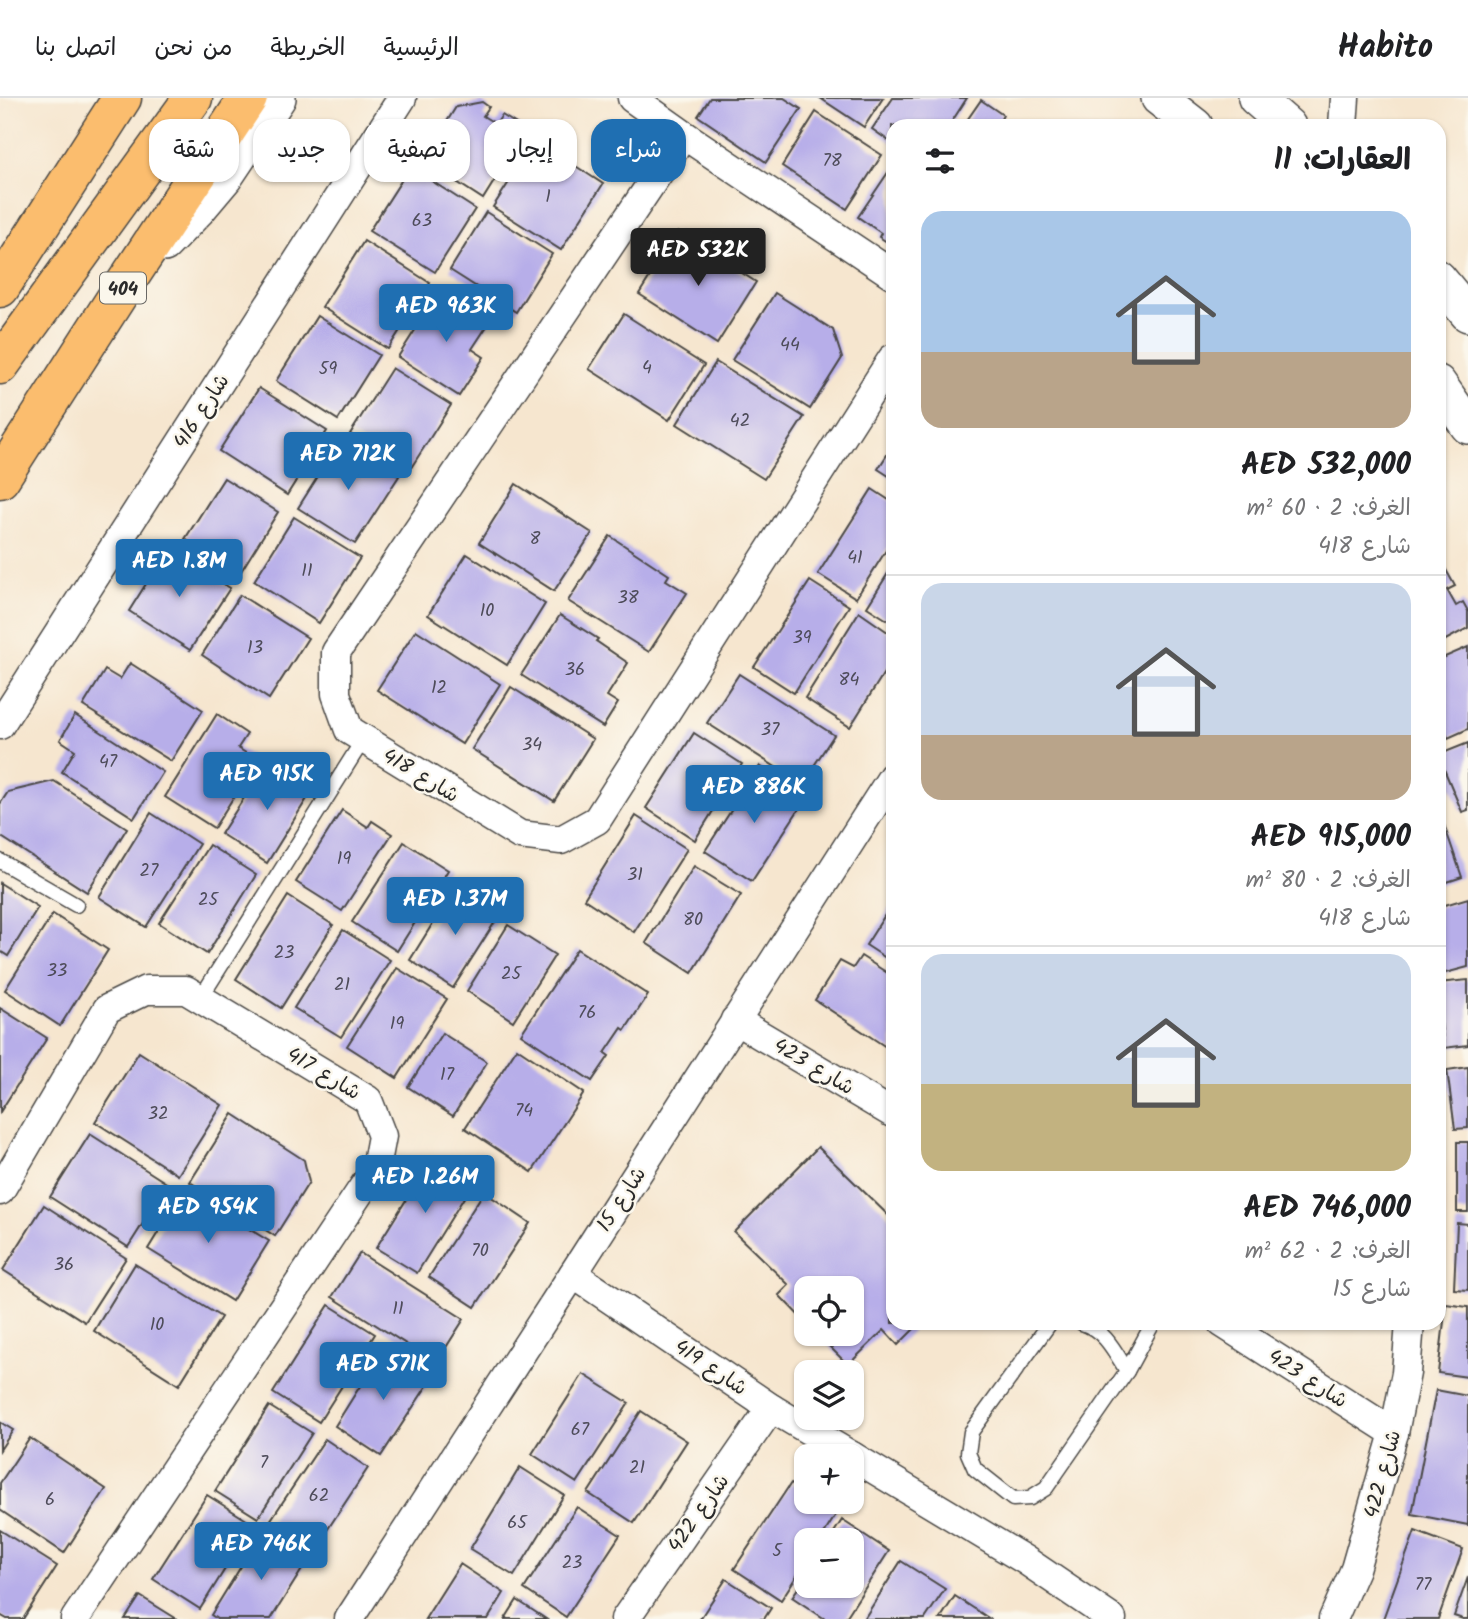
<!DOCTYPE html>
<html lang="ar">
<head>
<meta charset="utf-8">
<style>
	body { margin:0; font-family:Kalam,"Playpen Sans Arabic",sans-serif; background:#f6f6f6; color:#202124; direction:rtl; height:100vh; display:flex; flex-direction:column; font-size:26px; white-space:nowrap }
	* { box-sizing:border-box; margin:0 }
	p { font-size:23px; color:#757577 }
	.icon { flex:none; width:38px; height:38px; fill:none; stroke:currentColor; stroke-width:2; stroke-linecap:round; stroke-linejoin:round }
	.map { position:relative; flex:1; overflow:hidden; direction:ltr }
	.drawer { position:absolute; left:886px; top:21px; width:560px; height:1211px; display:flex; flex-direction:column; background:#fff; border-radius:21px; box-shadow:0 2px 5px #0004; direction:rtl }
	.drawer>* { flex:none }
	.hud { position:absolute; left:21px; top:21px; width:665px; height:63px; direction:rtl; display:flex; gap:14px }
	.fabs { position:absolute; left:794px; top:1178px; display:grid; gap:14px }
	.fabs a { display:grid; place-items:center; width:70px; height:70px; border-radius:14px; background:#fff; box-shadow:0 2px 5px #0004; font-size:35px }
	.price { position:absolute; translate:-50% -60px; padding:0 16px; border-radius:7px; background:#1f6fb2; color:#fff; font-size:23px; line-height:46px; filter:drop-shadow(0 2px 4px #0008) }
	.price::after { content:''; position:absolute; left:50%; top:42px; width:21px; height:16px; margin-left:-10px; background:inherit; clip-path:polygon(0 0,100% 0,50% 100%) }
	.price.current { background:#222; color:#fff }
	ul { padding:0; list-style:none }
	li { display:grid; align-content:center; gap:14px; height:371px; padding:0 35px }
	li+li { border-top:2px solid #e0e0e0 }
	li span { display:grid; place-items:center; height:217px; border-radius:21px; color:#555 }
	li>.icon { margin-inline-start:auto }
	span .icon { width:126px; height:126px; fill:#fffc; stroke-width:1 }
	li b { font-size:30px }
	h2 { display:flex; justify-content:space-between; align-items:center; height:84px; padding:0 35px; font-size:30px }
	.pill { padding:0 24px; border-radius:21px; background:#fff; box-shadow:0 2px 5px #0004; font-size:24px; line-height:63px }
	.pill.current { background:#1f6fb2; color:#fff }
	header { display:flex; align-items:center; gap:42px; box-sizing:border-box; height:98px; padding:0 35px; background:#fff; border-bottom:2px solid #e0e0e0 }
	header strong { font-size:33px }
	nav { display:flex; gap:38px; margin-inline-start:auto; font-size:24px }
	.map>svg:first-child { display:block }
	.building { fill:#b7aee9 }
	.lines { fill:none; stroke-linecap:round; stroke-linejoin:round }
	.service-casing { stroke:#494744; stroke-width:17 }
	.minor-casing { stroke:#494744; stroke-width:31 }
	.tertiary-casing { stroke:#494744; stroke-width:38 }
	.primary-casing { stroke:#494744; stroke-width:41 }
	.service { stroke:#fff; stroke-width:14 }
	.minor { stroke:#fff; stroke-width:28 }
	.tertiary { stroke:#fff; stroke-width:35 }
	.primary { stroke:#fbbd6e; stroke-width:38 }
	.labels { text-anchor:middle; stroke-width:5; stroke-linejoin:round; paint-order:stroke }
	.number-label { font-size:18px; fill:#4e4c5a }
	.shield { fill:#fbf7ec; stroke:#696865; stroke-width:2 }
	.shield-label { font-size:19px; font-weight:bold; fill:#2b2b2b }
	.street-label { font-size:21px; fill:#2b2b2b; stroke:#fbf7ec }
</style>
</head>
<body>
<header>
<strong>Habito</strong>
<nav><a>الرئيسية</a><a>الخريطة</a><a>من نحن</a><a>اتصل بنا</a></nav>
</header>
<div class="map">
<svg width="1468" height="1521" viewBox="0 0 1468 1521">
	<rect width="100%" height="100%" fill="#fbf7ec"/>
	<filter id="ink" filterUnits="userSpaceOnUse"><feTurbulence type="fractalNoise" baseFrequency=".0143" numOctaves="2"/><feDisplacementMap in="SourceGraphic" scale="14" xChannelSelector="R" yChannelSelector="G"/><feConvolveMatrix kernelMatrix="1 2 1 2 8 2 1 2 1" color-interpolation-filters="sRGB"/></filter>
	<filter id="wash" filterUnits="userSpaceOnUse"><feTurbulence type="fractalNoise" baseFrequency=".00686" numOctaves="4" result="noise"/><feDisplacementMap in="SourceGraphic" scale="28" xChannelSelector="R" yChannelSelector="G"/><feGaussianBlur stdDeviation="1.57" result="paint"/><feColorMatrix in="noise" values="0 0 0 0 0 0 0 0 0 0 0 0 0 0 0 0 0 1.4 0 .05"/><feComposite in="paint" operator="in"/></filter>
	<g filter="url(#wash)">
		<rect width="100%" height="100%" fill="#f6e6cf"/>
		<g id="blocks">
			<g class="building">
				<path d="M710,0H784L801,11L766,64L698,18Z"/>
				<path d="M820,0H883L864,29Z"/>
				<path d="M893,0H967L949,28H892V45L872,31Z"/>
				<path d="M981,2L1003,17L1001,21L1012,28H963Z"/>
				<path d="M482,4L489,9L483,18L496,26L502,17L526,32L483,101L423,62L456,9Z"/>
				<path d="M816,14L882,57L847,111L782,68Z"/>
				<path d="M536,42L603,86L561,152L493,109Z"/>
				<path d="M410,69L475,111L435,174L369,133Z"/>
				<path d="M891,70L892,71V147L879,139L881,135L858,119Z"/>
				<path d="M486,114L552,156L516,214L450,172Z"/>
				<path d="M678,134L756,184L717,246L639,196Z"/>
				<path d="M364,143L430,185L388,251L322,209Z"/>
				<path d="M440,193L489,225L472,251L484,259L459,298L398,259Z"/>
				<path d="M775,195L833,232L842,260L810,311L732,262Z"/>
				<path d="M624,216L704,267L669,322L589,271Z"/>
				<path d="M317,218L379,257L338,322L276,283Z"/>
				<path d="M716,264L804,319L764,381L677,326Z"/>
				<path d="M392,270L451,307L409,373L350,336Z"/>
				<path d="M259,290L327,333L287,397L219,353Z"/>
				<path d="M341,342L399,378L355,446L298,410Z"/>
				<path d="M892,349V380L878,371Z"/>
				<path d="M224,380L278,414L240,475L185,441Z"/>
				<path d="M516,386L592,435L554,493L479,445Z"/>
				<path d="M872,391L892,404V443L856,500L818,476Z"/>
				<path d="M294,419L360,460L319,525L254,483Z"/>
				<path d="M610,438L669,477L666,482L687,495L649,554L568,503Z"/>
				<path d="M168,451L230,490L190,552L129,513Z"/>
				<path d="M467,456L545,506L507,567L428,517Z"/>
				<path d="M1440,461L1455,488L1447,492L1456,508L1463,504L1468,513V530L1438,546V462Z"/>
				<path d="M892,469V525L867,509Z"/>
				<path d="M810,483L849,508L794,595L754,569Z"/>
				<path d="M240,497L308,540L269,601L202,557Z"/>
				<path d="M859,514L892,537V562L850,629L805,600Z"/>
				<path d="M560,517L598,541L596,543L628,565L607,598L618,605L603,629L521,577Z"/>
				<path d="M416,532L500,586L462,646L377,592Z"/>
				<path d="M1468,549V631L1448,640L1438,619V562Z"/>
				<path d="M130,565L203,612L171,663L83,608L105,572L120,581Z"/>
				<path d="M739,576L834,637L802,686L707,625Z"/>
				<path d="M511,589L593,641L554,703L472,651Z"/>
				<path d="M217,616L247,636L238,650L257,662L214,730L165,699Z"/>
				<path d="M75,617L163,674L134,720L62,674L75,652L60,642Z"/>
				<path d="M694,635L742,666L695,742L646,710Z"/>
				<path d="M1468,645V712L1462,714L1438,657Z"/>
				<path d="M268,662L313,691L267,765L221,736Z"/>
				<path d="M760,668L792,689L783,701L799,711L752,783L705,753Z"/>
				<path d="M54,683L127,730L87,794L0,738V706L8,694Z"/>
				<path d="M342,712L368,729L372,723L392,736L342,813L296,784Z"/>
				<path d="M1439,712L1462,779L1438,787V713Z"/>
				<path d="M151,715L199,746L146,829L99,799Z"/>
				<path d="M636,718L687,751L634,834L584,801Z"/>
				<path d="M404,744L448,772L397,853L352,824Z"/>
				<path d="M209,747L256,777L207,856L159,825Z"/>
				<path d="M694,768L741,797L692,875L646,845Z"/>
				<path d="M0,785L38,809L8,858L0,853Z"/>
				<path d="M456,788L500,816L453,890L410,862Z"/>
				<path d="M288,798L333,827L281,910L236,881Z"/>
				<path d="M1468,800V869L1438,877V809Z"/>
				<path d="M892,806V864L866,847Z"/>
				<path d="M53,816L108,852L60,928L5,892Z"/>
				<path d="M508,827L555,857L513,923L467,893Z"/>
				<path d="M343,832L390,862L341,939L294,910Z"/>
				<path d="M577,851L648,897L625,932L622,930L605,955L609,958L592,983L521,936Z"/>
				<path d="M861,858L892,878V953L815,902L840,863L853,870Z"/>
				<path d="M397,870L447,901L397,980L347,948Z"/>
				<path d="M1468,882V947L1444,950L1438,900V885Z"/>
				<path d="M0,910L47,940L0,1014Z"/>
				<path d="M442,935L487,964L453,1018L408,989Z"/>
				<path d="M517,950L584,995L532,1074L465,1030Z"/>
				<path d="M139,954L222,1007L178,1077L95,1024Z"/>
				<path d="M1468,969V1030L1455,1031L1447,972Z"/>
				<path d="M233,1016L304,1062L309,1084L275,1138L190,1084Z"/>
				<path d="M90,1036L168,1086L128,1149L50,1099Z"/>
				<rect x="1457" y="1044" width="11" height="70"/>
				<path d="M818,1049L892,1121V1225H920L898,1247L884,1232L848,1267L817,1236H852V1190H807V1226L779,1197L789,1187L734,1134Z"/>
				<path d="M433,1059L473,1085L417,1175L376,1150Z"/>
				<path d="M184,1092L269,1143L232,1203L148,1151Z"/>
				<path d="M484,1094L530,1125L475,1209L429,1179Z"/>
				<path d="M44,1107L126,1160L85,1224L3,1172Z"/>
				<path d="M1457,1125L1468,1126V1192L1454,1191Z"/>
				<path d="M360,1155L464,1221L436,1265L332,1199Z"/>
				<path d="M135,1166L221,1219L179,1287L94,1233Z"/>
				<path d="M1446,1206L1468,1209V1279L1438,1275Z"/>
				<path d="M329,1207L375,1236L319,1324L273,1295Z"/>
				<path d="M384,1250L432,1280L381,1358L335,1328Z"/>
				<path d="M583,1276L629,1305L577,1385L532,1356Z"/>
				<path d="M1436,1292L1468,1298V1427L1412,1416Z"/>
				<path d="M269,1308L312,1335L258,1420L215,1393Z"/>
				<path d="M641,1313L687,1343L634,1425L588,1395Z"/>
				<path d="M0,1324L13,1332L0,1352Z"/>
				<path d="M30,1340L106,1391L64,1455L0,1412V1385Z"/>
				<path d="M325,1341L368,1370L314,1452L270,1423Z"/>
				<path d="M520,1369L564,1397L514,1478L470,1451Z"/>
				<path d="M791,1385L807,1395V1404H819L837,1415L820,1442H807V1462L781,1502L734,1471Z"/>
				<path d="M207,1397L253,1426L200,1511L153,1481Z"/>
				<path d="M577,1409L620,1437L566,1519L524,1491Z"/>
				<path d="M842,1422L889,1453L845,1521H825L792,1499L807,1477V1488H852V1442H829Z"/>
				<path d="M0,1432L57,1468L23,1521H7L0,1517Z"/>
				<path d="M263,1433L308,1462L271,1521H217L211,1517Z"/>
				<path d="M1415,1433L1463,1451L1438,1521H1383Z"/>
				<path d="M901,1463L945,1491L925,1521H864Z"/>
				<path d="M460,1466L504,1495L488,1521H425Z"/>
				<path d="M1468,1479V1521H1463L1454,1518Z"/>
				<path d="M726,1481L771,1510L764,1521H700Z"/>
				<path d="M140,1498L177,1521H125Z"/>
				<path d="M955,1498L990,1521H940Z"/>
				<path d="M517,1502L546,1521H505Z"/>
			</g>
		</g>
	</g>
	<g filter="url(#ink)">
		<use href="#blocks" fill-opacity="0" stroke="#494744" stroke-width="2"/>
		<g class="lines">
			<defs>
				<g id="service">
					<path d="M0,763L76,807"/>
					<path d="M200,901L363,642"/>
					<path d="M1050,1225L971,1334L968,1355L975,1371L1013,1401L1030,1400L1046,1390L1127,1273L1153,1225"/>
					<path d="M1082,1225C1105,1232 1115,1254 1127,1273"/>
				</g>
				<g id="minor">
					<path d="M632,0L684,37L892,176"/>
					<path d="M1343,28L1345,0"/>
					<path d="M684,37L336,554V596L349,632L520,737L561,742L597,722L892,261"/>
					<path d="M0,627L402,0"/>
					<path d="M735,922L892,1015"/>
					<path d="M0,1093L107,911L146,892H186L368,1002L382,1038L376,1070L75,1521"/>
					<path d="M573,1176L771,1310L852,1358"/>
					<path d="M1222,1225L1394,1335"/>
					<path d="M852,1358L1025,1462L1112,1521"/>
					<path d="M349,1521L573,1176L892,679"/>
					<path d="M625,1521L771,1310"/>
					<path d="M1333,1521L1355,1471L1394,1335L1406,1275L1410,1225"/>
				</g>
				<g id="tertiary">
					<path d="M1159,0L1195,28"/>
					<path d="M1256,0L1288,28"/>
					<path d="M164,146L198,111L225,79L278,0"/>
					<path d="M1438,180L1468,216"/>
					<path d="M1438,285L1468,328"/>
				</g>
				<g id="primary">
					<path d="M0,190L122,0"/>
					<path d="M0,267L193,0"/>
					<path d="M0,381L125,186L248,0"/>
				</g>
			</defs>
			<use href="#service" class="service-casing"/>
			<use href="#minor" class="minor-casing"/>
			<use href="#tertiary" class="tertiary-casing"/>
			<use href="#primary" class="primary-casing"/>
			<use href="#service" class="service"/>
			<use href="#minor" class="minor"/>
			<use href="#tertiary" class="tertiary"/>
			<use href="#primary" class="primary"/>
		</g>
	</g>
	<g class="labels">
		<g class="number-label">
			<text x="832" y="68">78</text>
			<text x="548" y="104">1</text>
			<text x="422" y="128">63</text>
			<text x="790" y="252">44</text>
			<text x="647" y="275">4</text>
			<text x="328" y="276">59</text>
			<text x="740" y="328">42</text>
			<text x="535" y="446">8</text>
			<text x="855" y="465">41</text>
			<text x="307" y="478">11</text>
			<text x="628" y="505">38</text>
			<text x="487" y="518">10</text>
			<text x="802" y="545">39</text>
			<text x="255" y="555">13</text>
			<text x="575" y="577">36</text>
			<text x="849" y="587">84</text>
			<text x="439" y="595">12</text>
			<text x="770" y="637">37</text>
			<text x="532" y="652">34</text>
			<text x="108" y="669">47</text>
			<text x="344" y="766">19</text>
			<text x="149" y="778">27</text>
			<text x="635" y="782">31</text>
			<text x="208" y="807">25</text>
			<text x="693" y="827">80</text>
			<text x="284" y="860">23</text>
			<text x="57" y="878">33</text>
			<text x="511" y="881">25</text>
			<text x="342" y="892">21</text>
			<text x="587" y="920">76</text>
			<text x="397" y="931">19</text>
			<text x="447" y="982">17</text>
			<text x="524" y="1018">74</text>
			<text x="158" y="1021">32</text>
			<text x="480" y="1158">70</text>
			<text x="64" y="1172">36</text>
			<text x="398" y="1216">11</text>
			<text x="157" y="1232">10</text>
			<text x="580" y="1337">67</text>
			<text x="264" y="1370">7</text>
			<text x="637" y="1375">21</text>
			<text x="319" y="1403">62</text>
			<text x="50" y="1407">6</text>
			<text x="517" y="1430">65</text>
			<text x="777" y="1458">5</text>
			<text x="572" y="1470">23</text>
			<text x="1423" y="1492">77</text>
		</g>
		<rect class="shield" x="100" y="174.5" width="46" height="31" rx="5"/>
		<g class="shield-label">
			<text x="123" y="197">404</text>
		</g>
		<g class="street-label">
			<text transform="translate(201 313) rotate(-57)" y="7">شارع 416</text>
			<text transform="translate(421 677) rotate(31)" y="7">شارع 418</text>
			<text transform="translate(814 968) rotate(31)" y="7">شارع 423</text>
			<text transform="translate(324 975) rotate(31)" y="7">شارع 417</text>
			<text transform="translate(621 1101) rotate(-57)" y="7">شارع 15</text>
			<text transform="translate(711 1269) rotate(34)" y="7">شارع 419</text>
			<text transform="translate(1308 1280) rotate(33)" y="7">شارع 423</text>
			<text transform="translate(1382 1376) rotate(-75)" y="7">شارع 422</text>
			<text transform="translate(698 1415) rotate(-55)" y="7">شارع 422</text>
		</g>
	</g>
</svg>
<div class="fabs">
<a><svg class="icon" aria-label="locate" viewBox="0 0 24 24"><circle cx="12" cy="12" r="6"/><path d="M12 2v4M12 18v4M2 12h4M18 12h4"/></svg></a>
<a><svg class="icon" aria-label="layers" viewBox="0 0 24 24"><path d="M12 4l9 5-9 5-9-5zM3 14l9 5 9-5"/></svg></a>
<a>+</a>
<a>−</a>
</div>
<b class="price current" style="left:698px;top:190px">AED 532K</b>
<b class="price" style="left:446px;top:246px">AED 963K</b>
<b class="price" style="left:348px;top:394px">AED 712K</b>
<b class="price" style="left:179px;top:501px">AED 1.8M</b>
<b class="price" style="left:267px;top:714px">AED 915K</b>
<b class="price" style="left:754px;top:727px">AED 886K</b>
<b class="price" style="left:455px;top:839px">AED 1.37M</b>
<b class="price" style="left:425px;top:1117px">AED 1.26M</b>
<b class="price" style="left:208px;top:1147px">AED 954K</b>
<b class="price" style="left:383px;top:1304px">AED 571K</b>
<b class="price" style="left:261px;top:1484px">AED 746K</b>
<div class="hud">
<a class="pill current">شراء</a>
<a class="pill">إيجار</a>
<a class="pill">تصفية</a>
<a class="pill">جديد</a>
<a class="pill">شقة</a>
</div>
<section class="drawer">
<h2>العقارات: 11<svg class="icon" aria-label="filters" viewBox="0 0 24 24"><path d="M4 7h16M4 17h16"/><circle cx="9" cy="7" r="2"/><circle cx="15" cy="17" r="2"/></svg></h2>
<ul>
<li><span style="background:linear-gradient(#a9c7e8 65%,#b9a48a 0)"><svg class="icon" aria-label="home" viewBox="0 0 24 24"><path d="M3 11l9-7 9 7M6 9v11h12V9"/></svg></span><div><b>AED 532,000</b><p>الغرف: 2 · 60 m²</p><p>شارع 418</p></div></li>
<li><span style="background:linear-gradient(#c9d6e8 70%,#b9a48a 0)"><svg class="icon" aria-label="home" viewBox="0 0 24 24"><path d="M3 11l9-7 9 7M6 9v11h12V9"/></svg></span><div><b>AED 915,000</b><p>الغرف: 2 · 80 m²</p><p>شارع 418</p></div></li>
<li><span style="background:linear-gradient(#c9d6e8 60%,#c2b280 0)"><svg class="icon" aria-label="home" viewBox="0 0 24 24"><path d="M3 11l9-7 9 7M6 9v11h12V9"/></svg></span><div><b>AED 746,000</b><p>الغرف: 2 · 62 m²</p><p>شارع 15</p></div></li>
</ul>
</section>
</div>
</body>
</html>
